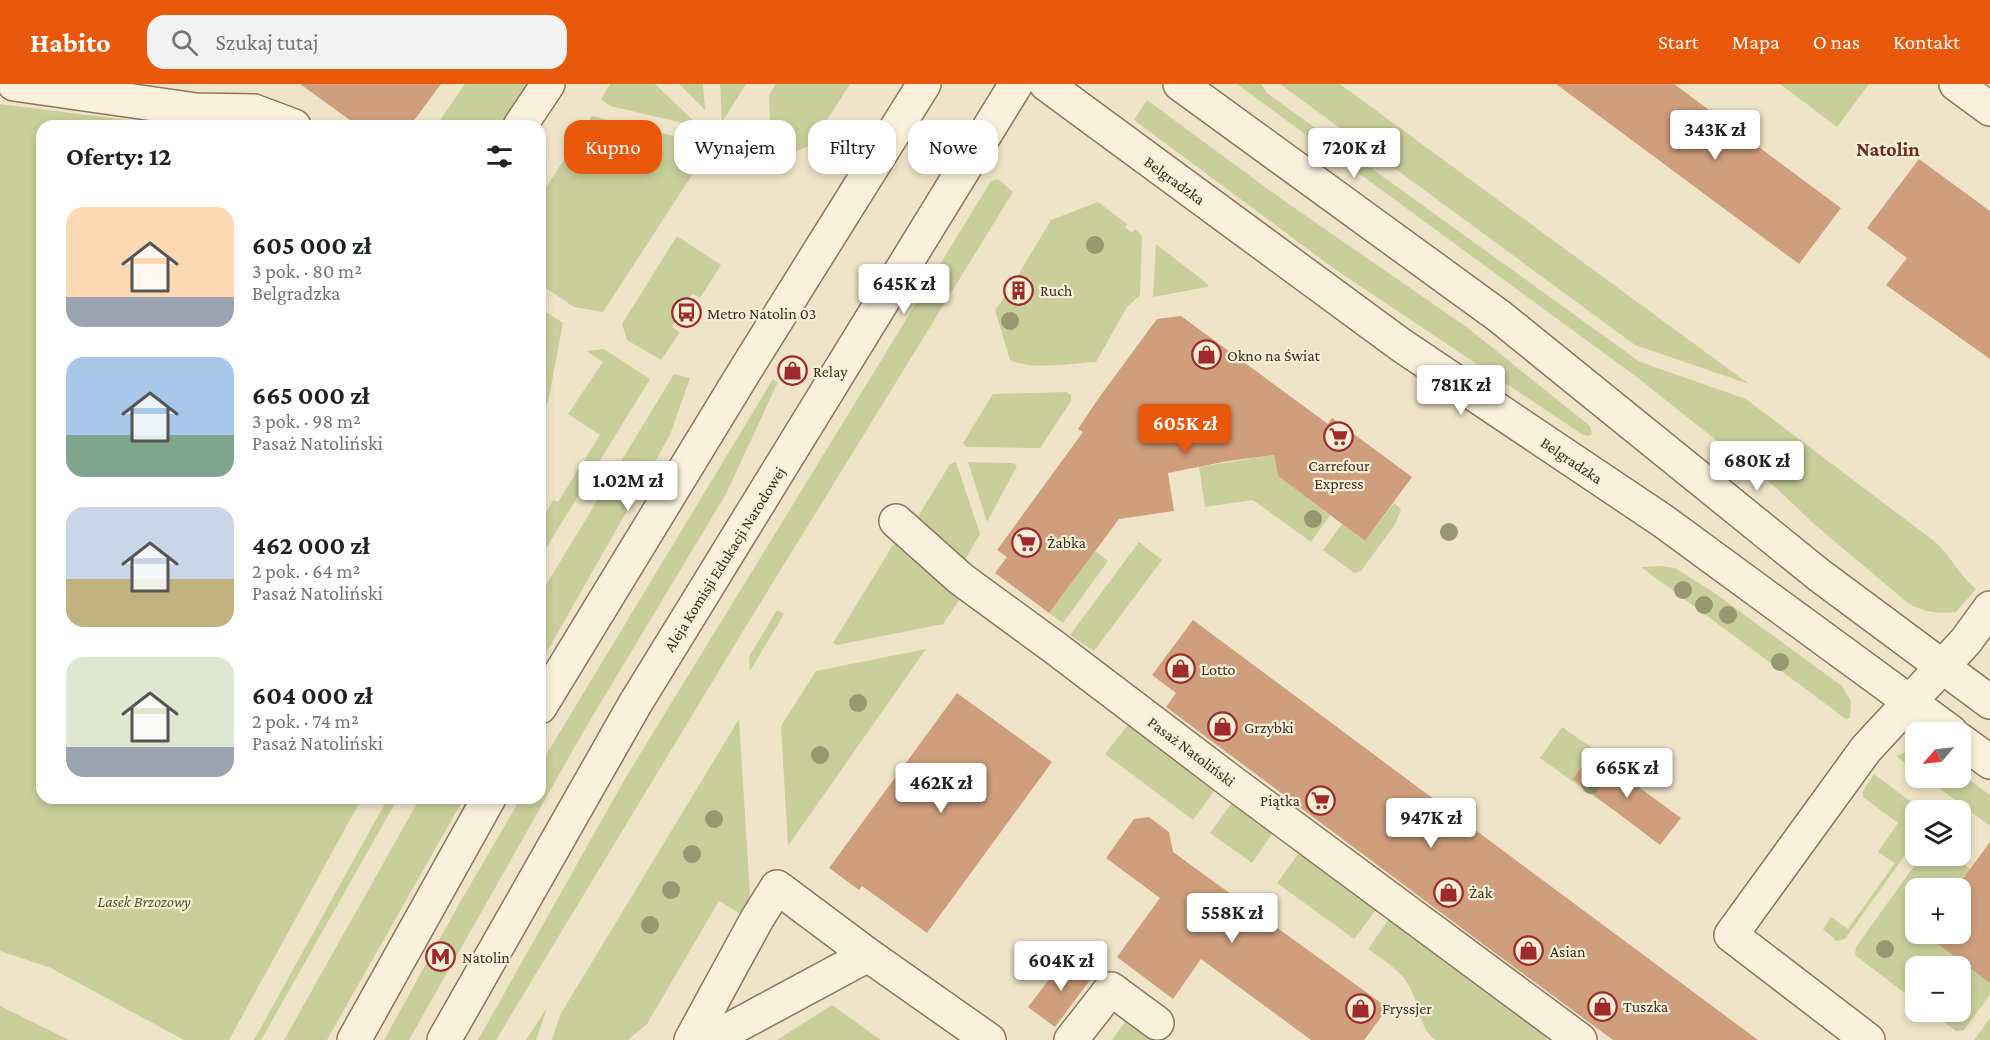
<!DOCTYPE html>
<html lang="pl">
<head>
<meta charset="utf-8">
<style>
	body { margin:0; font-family:"Crimson Pro",serif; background:#f2f2f2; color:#202124; height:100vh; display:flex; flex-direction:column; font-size:22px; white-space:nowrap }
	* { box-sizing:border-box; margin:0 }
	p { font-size:20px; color:#757577 }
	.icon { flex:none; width:33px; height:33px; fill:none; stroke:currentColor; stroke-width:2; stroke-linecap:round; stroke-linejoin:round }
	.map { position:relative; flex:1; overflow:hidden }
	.details { position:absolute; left:36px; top:36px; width:510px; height:684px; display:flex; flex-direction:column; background:#fff; border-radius:18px; box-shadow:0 3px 9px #0003 }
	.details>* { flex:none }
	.guide { position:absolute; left:564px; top:36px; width:570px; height:54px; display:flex; gap:12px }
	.needle { width:39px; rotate:242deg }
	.controls { position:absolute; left:1905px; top:638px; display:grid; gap:12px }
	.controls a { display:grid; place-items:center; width:66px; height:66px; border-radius:12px; background:#fff; box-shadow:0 3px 9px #0003; font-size:30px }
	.price { position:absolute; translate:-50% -51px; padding:0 14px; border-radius:6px; background:#fff; color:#222; font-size:20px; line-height:39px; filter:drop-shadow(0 2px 3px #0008) }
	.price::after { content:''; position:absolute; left:50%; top:36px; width:18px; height:14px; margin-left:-9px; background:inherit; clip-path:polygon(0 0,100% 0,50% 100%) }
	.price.selected { background:#ea580c; color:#fff }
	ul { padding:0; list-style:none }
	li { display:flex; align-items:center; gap:18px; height:150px; padding:0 30px }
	li span { display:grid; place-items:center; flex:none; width:168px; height:120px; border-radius:18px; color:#555 }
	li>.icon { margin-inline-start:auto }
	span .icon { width:72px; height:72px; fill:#fffc; stroke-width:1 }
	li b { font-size:26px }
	h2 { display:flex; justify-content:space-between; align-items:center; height:72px; padding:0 30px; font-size:26px }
	.pill { padding:0 21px; border-radius:18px; background:#fff; box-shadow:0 3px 9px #0003; font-size:21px; line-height:54px }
	.pill.selected { background:#ea580c; color:#fff }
	header { display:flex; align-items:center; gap:36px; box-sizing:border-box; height:84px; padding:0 30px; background:#ea580c; color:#fff }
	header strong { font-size:28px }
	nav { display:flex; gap:33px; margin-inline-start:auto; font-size:21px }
	.search { width:420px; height:54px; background:#f2f2f2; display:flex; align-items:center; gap:15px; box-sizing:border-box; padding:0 21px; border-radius:18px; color:#757577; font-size:22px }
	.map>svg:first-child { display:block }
	.green { fill:#c9cf9b }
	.building { fill:#cf9f7d }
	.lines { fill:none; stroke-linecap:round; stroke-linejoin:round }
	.minor-casing { stroke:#8d765c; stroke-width:36 }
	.minor { stroke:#faf1dc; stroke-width:33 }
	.tree { fill:#96986f }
	.labels { text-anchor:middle; stroke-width:4.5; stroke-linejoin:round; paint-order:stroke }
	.street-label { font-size:16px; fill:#3d2e20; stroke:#f7eed8 }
	.poi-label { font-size:16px; fill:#3d2e20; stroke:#f7eed8; text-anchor:start }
	.park-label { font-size:16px; font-style:italic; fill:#4d5a26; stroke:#f7eed8 }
	.quarter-label { font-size:20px; font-weight:bold; fill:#6b2e1e; stroke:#f7eed8 }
</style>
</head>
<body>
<header>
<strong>Habito</strong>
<div class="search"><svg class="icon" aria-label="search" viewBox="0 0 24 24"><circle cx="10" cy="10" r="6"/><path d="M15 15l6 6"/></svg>Szukaj tutaj</div>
<nav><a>Start</a><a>Mapa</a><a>O nas</a><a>Kontakt</a></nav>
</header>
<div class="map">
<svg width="1990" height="956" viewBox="0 0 1990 956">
	<rect width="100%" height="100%" fill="#f0e4c8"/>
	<g class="green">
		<path d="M465,0H530L501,42H436Z"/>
		<path d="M610,0H655L700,43L610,22L601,15Z"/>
		<path d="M679,0H703L705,26Z"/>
		<path d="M720,0H746L722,38Z"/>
		<path d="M776,0H850L811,61L785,72L771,63L769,11Z"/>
		<path d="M1237,0H1261L1267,9L1640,278L1746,315L1934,457C1951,472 1958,490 1976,505L1956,528C1938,530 1925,528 1909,520L1813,439L1775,403L1638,294Z"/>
		<path d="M1280,0H1340L1749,300L1635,261Z"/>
		<path d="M1780,0H1869L1837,43Z"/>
		<path d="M1147,16L1283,116L1468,244L1590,342L1592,350L1589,352L1583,351L1336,186L1134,36Z"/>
		<path d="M0,20L143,38L229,42H42V714H362L229,956H184L51,884L0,867Z"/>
		<path d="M592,32L707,60V68L603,228L574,223L540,200V113Z"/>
		<path d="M998,95L1013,108L737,557L496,956H478L626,693L991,97Z"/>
		<path d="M1098,118L1127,140L1125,144L1132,148L1135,145L1142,152L1140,211L1127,223L1096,278C1072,279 1031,287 1010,276L995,226L1007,210L1010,220L1022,219L1032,203L1030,194L1015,196L1051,136Z"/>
		<path d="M677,152L721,181L700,214L692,210L672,243L680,248L661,276L627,256L622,240Z"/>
		<path d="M1156,160L1209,201L1207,203L1153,213Z"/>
		<path d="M540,224L563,239L548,318L540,329Z"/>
		<path d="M604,265L650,295L540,474V440L553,416L558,418L600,351L568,330L603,278L587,267Z"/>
		<path d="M674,290L690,294L670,351L540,580V511Z"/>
		<path d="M773,295L778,298L726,410L586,643L409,956H384L459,820L521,714H540V681Z"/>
		<path d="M1067,308L1071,311V317L1040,364L966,363L963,359L993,310Z"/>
		<path d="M1274,371L1278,392L1330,431L1311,458L1253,416L1205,423L1199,383Z"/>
		<path d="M956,378L980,450L961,482L914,439L950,380Z"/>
		<path d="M968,378L1012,379L1017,382L987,438Z"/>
		<path d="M1394,419L1401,425L1396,439L1361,487L1354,489L1323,466L1342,440L1365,457Z"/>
		<path d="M903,458L962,512L943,540L837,561L833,559L893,461Z"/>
		<path d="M1139,458L1162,476L1094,567L1070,551Z"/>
		<path d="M1095,467L1108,477L1063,539L1049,529Z"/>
		<path d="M1661,482L1675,484L1713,508L1842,602L1851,617L1850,634L1846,635L1641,483Z"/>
		<path d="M777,526L784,530L750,587L749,573Z"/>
		<path d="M926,565L788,762L781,642L816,587Z"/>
		<path d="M739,635L751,826L746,833L719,817L647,940L628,956H552L560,931Z"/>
		<path d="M1130,638L1217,703L1193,736L1105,670Z"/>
		<path d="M1562,643L1636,695L1613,726L1540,674Z"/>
		<path d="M1912,666H1915V686L1896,672Z"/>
		<path d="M1874,690L1922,726H1916L1915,757L1845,855L1837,857L1823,845L1831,833L1848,845L1895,779L1878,768L1898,739L1863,713V707Z"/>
		<path d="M1961,690L1990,711V742L1924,693H1960Z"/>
		<path d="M388,714H398L261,956H254Z"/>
		<path d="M420,714H464L327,956H284Z"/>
		<path d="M1234,716L1275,746L1252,779L1210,749Z"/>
		<path d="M1302,765L1379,822L1354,855L1277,799Z"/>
		<path d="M1922,771H1951L1970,785L1956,804H1916V849H1923L1990,899V911L1964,946L1956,947L1929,927H1960V882H1916L1915,917L1855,871L1856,863Z"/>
		<path d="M1391,832L1549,951L1546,956H1435C1418,943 1419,918 1408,900C1399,885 1382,875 1368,865Z"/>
		<path d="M832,921L881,956H777Z"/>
		<path d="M0,922L69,956H0Z"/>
		<path d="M547,924L536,956H526Z"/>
		<path d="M1131,930L1165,956H1112Z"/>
		<path d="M1990,934V956H1974Z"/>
	</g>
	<g class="building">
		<path d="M300,0H441L410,42H358Z"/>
		<path d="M1556,0H1674L1841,124L1799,180Z"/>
		<path d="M1919,75L1990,127V275L1886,201L1907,174L1867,144Z"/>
		<path d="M1181,232L1328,340L1332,334L1412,393L1365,457L1278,392L1274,371L1228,377L1168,389L1174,427L1119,435L1049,529L995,489L1007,473L997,466L1083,348L1078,345L1098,315L1157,235Z"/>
		<path d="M1193,536L1509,771L1758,956H1613L1491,866L1166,623L1176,609L1152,591Z"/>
		<path d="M957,609L1052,678L927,849L862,802L859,806L829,784Z"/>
		<path d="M1592,669L1681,734L1660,761L1573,695Z"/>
		<path d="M1149,733L1169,748L1173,768L1388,924L1364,956H1311L1201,875L1173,915L1117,873L1160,814L1106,774L1134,735Z"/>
		<path d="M1990,758V899L1923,849H1960V804H1956Z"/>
		<path d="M1067,872L1093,892L1055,943L1028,923Z"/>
	</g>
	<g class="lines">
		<defs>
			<g id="minor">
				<path d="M14,0L196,26L254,27L294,42"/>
				<path d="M1046,0L1401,261L1663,437L1951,648"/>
				<path d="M1180,0L1499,232L1819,491L1990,618"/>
				<path d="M1956,0L1990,25"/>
				<path d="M520,42L548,0"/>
				<path d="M896,437L961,495L1054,563L1233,699L1580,956"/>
				<path d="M540,623L746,285L924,0"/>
				<path d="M1960,656L1990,678"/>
				<path d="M354,956L489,714"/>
				<path d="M444,956L635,620L1016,0"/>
				<path d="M691,956L757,835L777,803L868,871L989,956"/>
				<path d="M710,956L868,871"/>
				<path d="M1071,956L1111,905L1157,939"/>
				<path d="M1868,956L1731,851L1866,665L1966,557L1990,524"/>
			</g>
		</defs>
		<use href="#minor" class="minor-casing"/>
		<use href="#minor" class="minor"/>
	</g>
	<g class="tree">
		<circle cx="1095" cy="161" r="9"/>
		<circle cx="1010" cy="237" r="9"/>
		<circle cx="1313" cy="435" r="9"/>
		<circle cx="1449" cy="448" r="9"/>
		<circle cx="1683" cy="506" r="9"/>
		<circle cx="1704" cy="521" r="9"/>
		<circle cx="1728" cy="531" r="9"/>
		<circle cx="1780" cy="578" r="9"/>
		<circle cx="858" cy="619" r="9"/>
		<circle cx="820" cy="671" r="9"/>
		<circle cx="1593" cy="673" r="9"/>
		<circle cx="1620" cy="693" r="9"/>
		<circle cx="1591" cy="701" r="9"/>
		<circle cx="714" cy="735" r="9"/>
		<circle cx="692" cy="770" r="9"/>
		<circle cx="671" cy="806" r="9"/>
		<circle cx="650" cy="841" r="9"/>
		<circle cx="1885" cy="865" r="9"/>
	</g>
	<defs>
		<symbol id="building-ring" viewBox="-11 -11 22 22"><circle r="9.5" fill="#f7eed8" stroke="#9e2a2b" stroke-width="1.5"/><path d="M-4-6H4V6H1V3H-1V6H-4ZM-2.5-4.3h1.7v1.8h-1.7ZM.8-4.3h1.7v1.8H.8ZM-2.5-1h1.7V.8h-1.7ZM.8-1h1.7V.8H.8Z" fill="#9e2a2b"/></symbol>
		<symbol id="bus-ring" viewBox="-11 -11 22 22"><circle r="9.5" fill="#f7eed8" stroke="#9e2a2b" stroke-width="1.5"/><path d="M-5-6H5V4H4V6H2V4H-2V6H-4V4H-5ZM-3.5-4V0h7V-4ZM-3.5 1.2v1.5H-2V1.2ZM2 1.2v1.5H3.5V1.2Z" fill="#9e2a2b"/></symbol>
		<symbol id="shop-ring" viewBox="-11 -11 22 22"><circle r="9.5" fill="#f7eed8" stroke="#9e2a2b" stroke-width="1.5"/><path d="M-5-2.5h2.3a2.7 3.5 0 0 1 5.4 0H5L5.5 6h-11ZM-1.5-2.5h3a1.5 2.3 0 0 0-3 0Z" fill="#9e2a2b"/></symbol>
		<symbol id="supermarket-ring" viewBox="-11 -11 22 22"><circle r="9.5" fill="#f7eed8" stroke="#9e2a2b" stroke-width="1.5"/><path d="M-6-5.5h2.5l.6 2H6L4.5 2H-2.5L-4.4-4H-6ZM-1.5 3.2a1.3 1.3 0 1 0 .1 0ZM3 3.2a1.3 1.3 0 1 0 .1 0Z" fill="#9e2a2b"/></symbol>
		<symbol id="metro-ring" viewBox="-11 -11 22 22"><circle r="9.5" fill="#f7eed8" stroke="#9e2a2b" stroke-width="1.5"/><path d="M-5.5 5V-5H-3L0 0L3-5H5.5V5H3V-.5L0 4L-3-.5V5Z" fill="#9e2a2b"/></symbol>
	</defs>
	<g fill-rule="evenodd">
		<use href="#building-ring" x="1002" y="190" width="33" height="33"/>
		<use href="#bus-ring" x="670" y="212" width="33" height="33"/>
		<use href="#shop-ring" x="1190" y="254" width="33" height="33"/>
		<use href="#shop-ring" x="776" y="270" width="33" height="33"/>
		<use href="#supermarket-ring" x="1322" y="336" width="33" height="33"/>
		<use href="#supermarket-ring" x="1010" y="442" width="33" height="33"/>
		<use href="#shop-ring" x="1164" y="568" width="33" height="33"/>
		<use href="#shop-ring" x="1206" y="626" width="33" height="33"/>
		<use href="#supermarket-ring" x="1304" y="700" width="33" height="33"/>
		<use href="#shop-ring" x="1432" y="792" width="33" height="33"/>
		<use href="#shop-ring" x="1512" y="850" width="33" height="33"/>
		<use href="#metro-ring" x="424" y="856" width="33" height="33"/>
		<use href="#shop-ring" x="1586" y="906" width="33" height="33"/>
		<use href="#shop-ring" x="1344" y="908" width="33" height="33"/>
	</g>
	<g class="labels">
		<g class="street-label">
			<text transform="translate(1175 96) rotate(36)" y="6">Belgradzka</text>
			<text transform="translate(1572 376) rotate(34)" y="6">Belgradzka</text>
			<text transform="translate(724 475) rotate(-58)" y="6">Aleja Komisji Edukacji Narodowej</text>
			<text transform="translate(1192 667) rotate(37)" y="6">Pasaż Natoliński</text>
		</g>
		<g class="poi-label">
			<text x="1040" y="212">Ruch</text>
			<text x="707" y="235">Metro Natolin 03</text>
			<text x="1227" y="277">Okno na Świat</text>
			<text x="813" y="293">Relay</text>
			<text x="1339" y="387" text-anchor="middle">Carrefour<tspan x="1339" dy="18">Express</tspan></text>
			<text x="1047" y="464">Żabka</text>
			<text x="1201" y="591">Lotto</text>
			<text x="1244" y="649">Grzybki</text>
			<text x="1300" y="722" text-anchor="end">Piątka</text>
			<text x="1469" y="814">Żak</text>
			<text x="1550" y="873">Asian</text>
			<text x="462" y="879">Natolin</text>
			<text x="1623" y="928">Tuszka</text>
			<text x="1382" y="930">Fryssjer</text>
		</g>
		<g class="park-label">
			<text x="144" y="823">Lasek Brzozowy</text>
		</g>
		<g class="quarter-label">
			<text x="1888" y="72">Natolin</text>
		</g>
	</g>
</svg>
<div class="controls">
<a><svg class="needle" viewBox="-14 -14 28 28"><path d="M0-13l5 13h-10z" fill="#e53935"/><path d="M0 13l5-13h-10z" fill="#757577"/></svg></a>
<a><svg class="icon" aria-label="layers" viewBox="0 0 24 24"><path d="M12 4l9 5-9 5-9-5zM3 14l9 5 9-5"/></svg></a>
<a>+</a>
<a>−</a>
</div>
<b class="price" style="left:1715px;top:77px">343K zł</b>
<b class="price" style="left:1354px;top:95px">720K zł</b>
<b class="price" style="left:904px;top:231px">645K zł</b>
<b class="price" style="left:1461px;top:332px">781K zł</b>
<b class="price selected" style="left:1185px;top:371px">605K zł</b>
<b class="price" style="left:1757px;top:408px">680K zł</b>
<b class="price" style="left:628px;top:428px">1.02M zł</b>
<b class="price" style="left:1627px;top:715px">665K zł</b>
<b class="price" style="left:941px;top:730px">462K zł</b>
<b class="price" style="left:1431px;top:765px">947K zł</b>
<b class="price" style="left:1232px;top:860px">558K zł</b>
<b class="price" style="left:1061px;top:908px">604K zł</b>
<div class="guide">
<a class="pill selected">Kupno</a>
<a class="pill">Wynajem</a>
<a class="pill">Filtry</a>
<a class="pill">Nowe</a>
</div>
<section class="details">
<h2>Oferty: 12<svg class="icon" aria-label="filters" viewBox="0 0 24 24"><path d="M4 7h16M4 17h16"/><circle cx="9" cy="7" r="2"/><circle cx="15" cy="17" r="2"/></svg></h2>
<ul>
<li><span style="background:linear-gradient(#ffd9b3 75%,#9aa5b1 0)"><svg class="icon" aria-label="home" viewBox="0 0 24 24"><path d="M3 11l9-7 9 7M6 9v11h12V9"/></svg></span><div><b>605 000 zł</b><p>3 pok. · 80 m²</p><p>Belgradzka</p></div></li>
<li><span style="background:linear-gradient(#a9c7e8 65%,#7fa58c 0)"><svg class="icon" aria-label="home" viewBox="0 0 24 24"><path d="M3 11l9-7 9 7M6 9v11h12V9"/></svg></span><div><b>665 000 zł</b><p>3 pok. · 98 m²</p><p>Pasaż Natoliński</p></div></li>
<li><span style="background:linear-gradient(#c9d6e8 60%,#c2b280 0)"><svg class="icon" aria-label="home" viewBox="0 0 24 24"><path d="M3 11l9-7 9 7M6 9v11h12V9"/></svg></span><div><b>462 000 zł</b><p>2 pok. · 64 m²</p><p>Pasaż Natoliński</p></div></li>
<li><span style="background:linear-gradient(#dfe7d0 75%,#9aa5b1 0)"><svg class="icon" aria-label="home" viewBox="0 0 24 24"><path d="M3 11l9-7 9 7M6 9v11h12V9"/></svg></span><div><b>604 000 zł</b><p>2 pok. · 74 m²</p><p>Pasaż Natoliński</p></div></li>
</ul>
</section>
</div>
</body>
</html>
